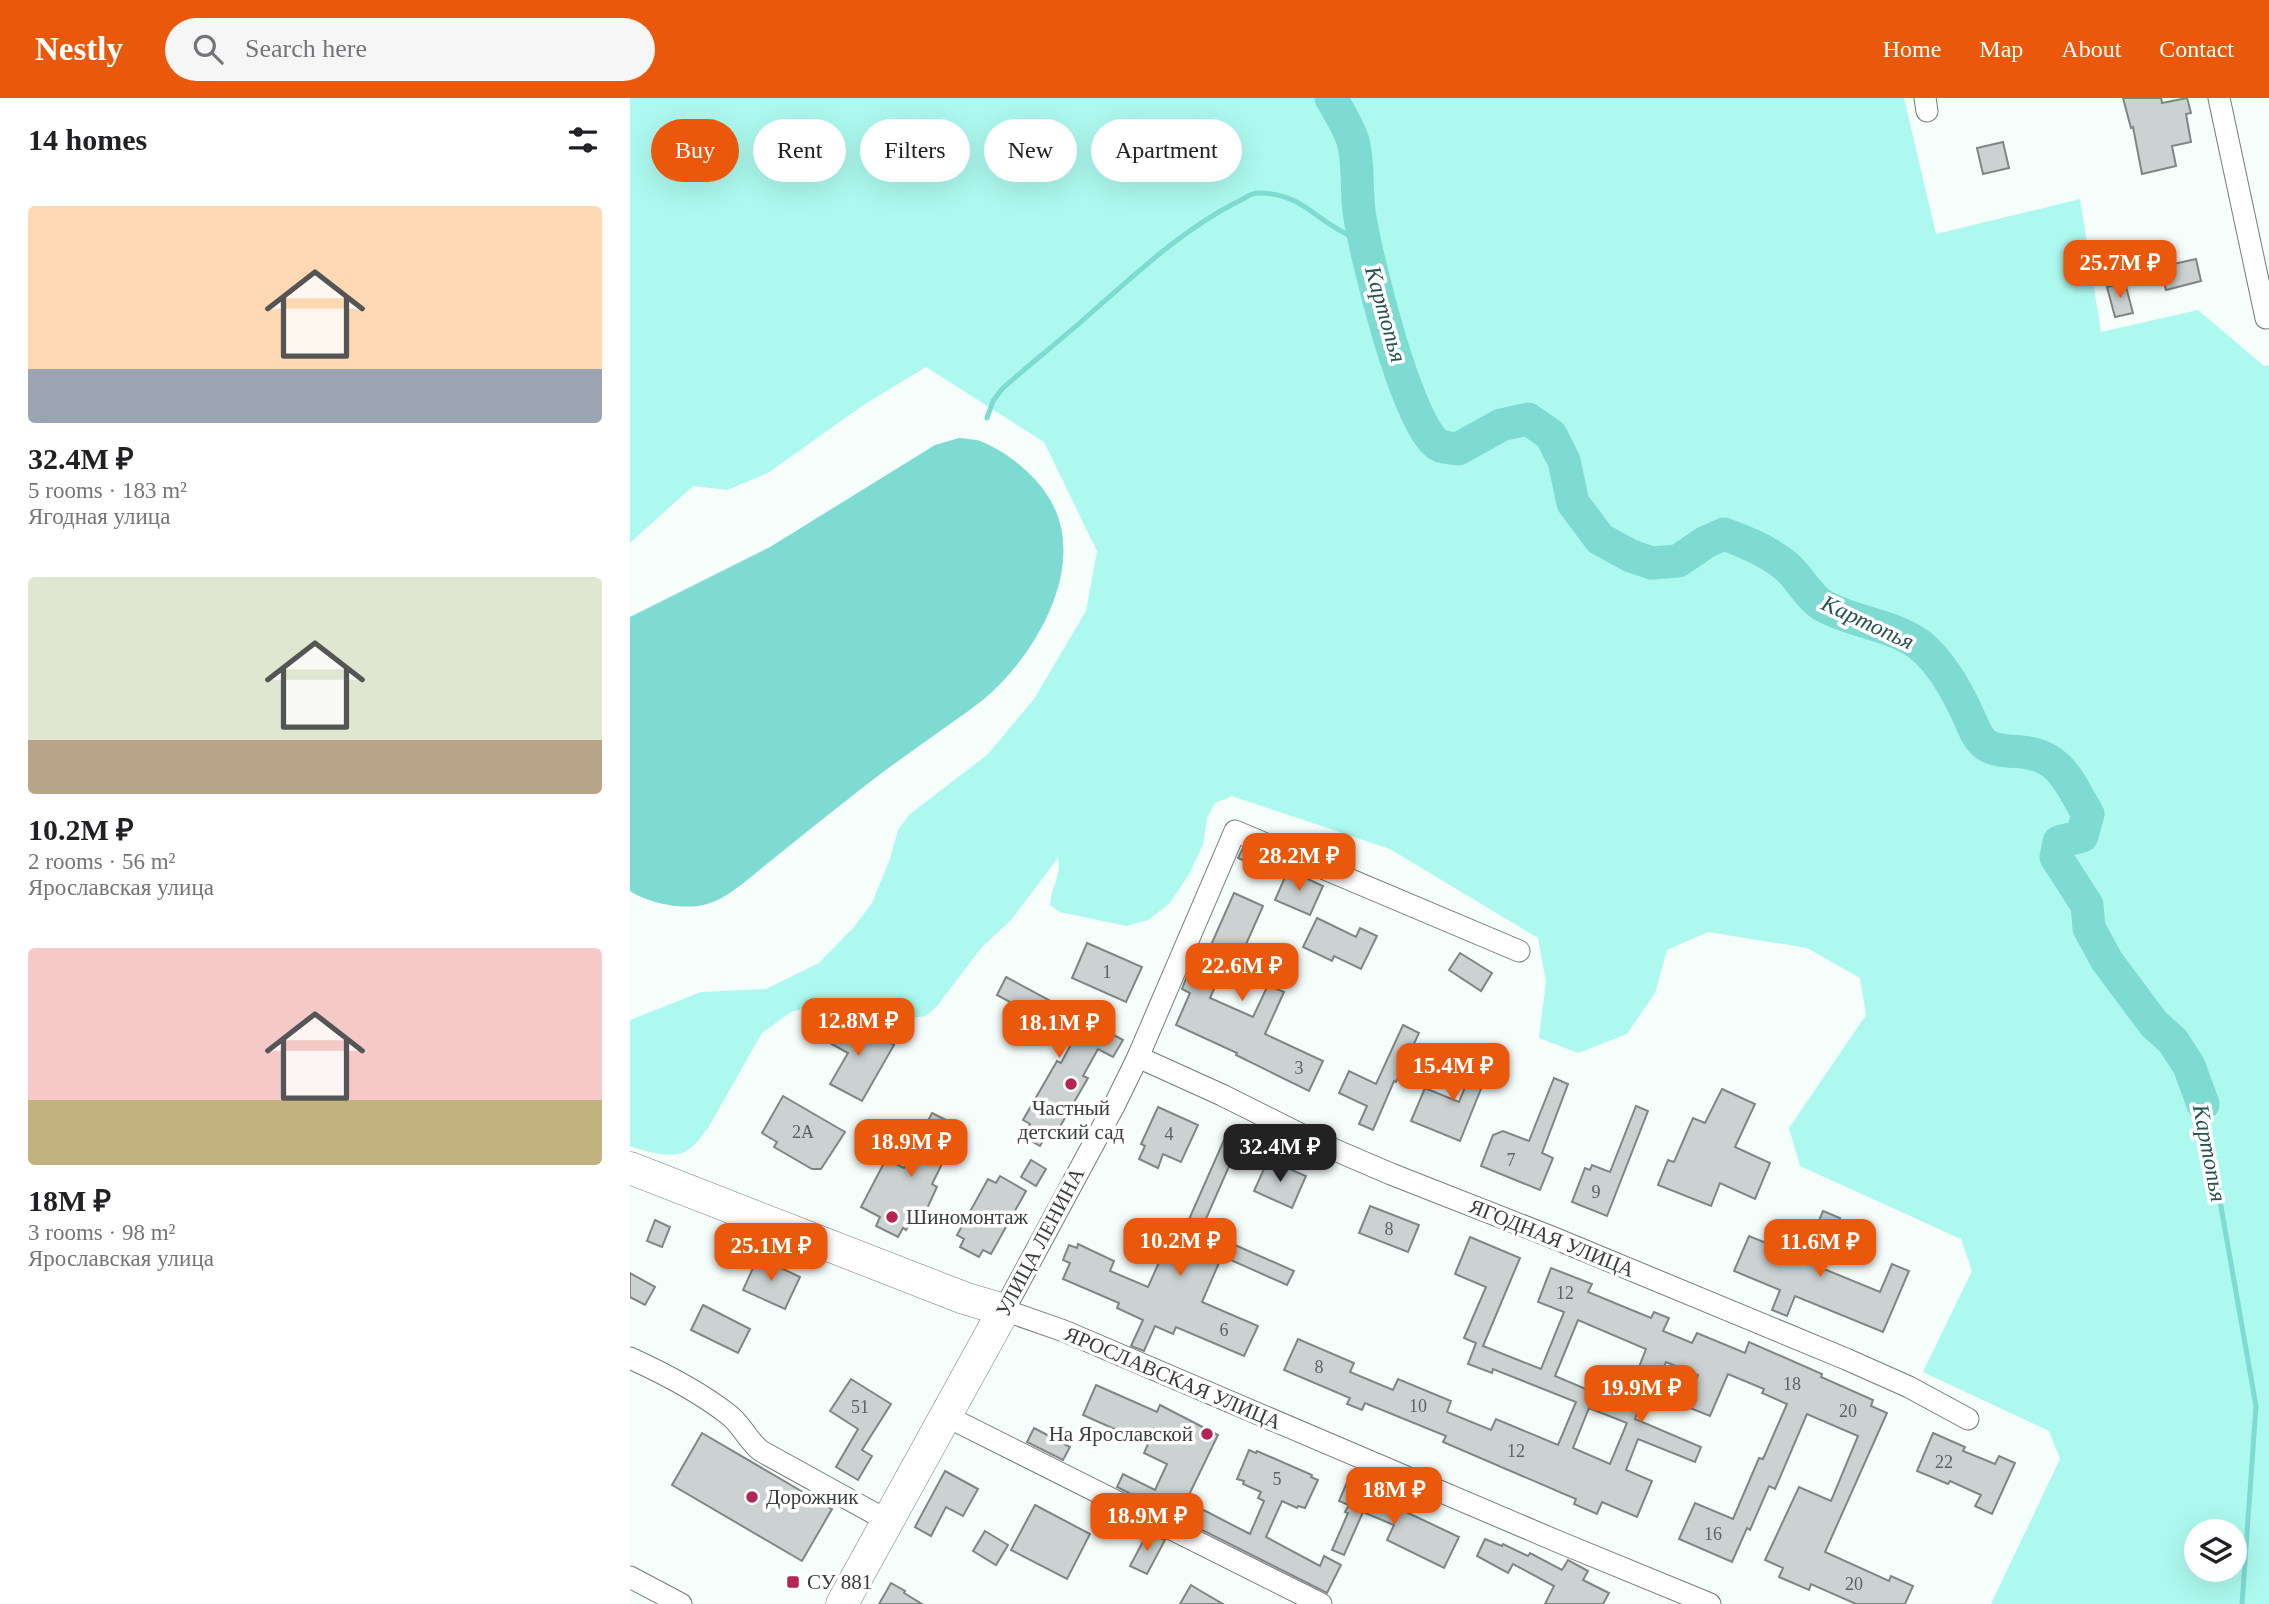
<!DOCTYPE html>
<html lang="en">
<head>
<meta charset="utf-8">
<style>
	body { margin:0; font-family:"Times New Roman",serif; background:#f6f6f6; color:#202124; height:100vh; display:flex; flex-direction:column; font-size:26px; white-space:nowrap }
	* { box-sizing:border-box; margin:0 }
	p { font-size:23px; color:#757577 }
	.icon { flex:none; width:38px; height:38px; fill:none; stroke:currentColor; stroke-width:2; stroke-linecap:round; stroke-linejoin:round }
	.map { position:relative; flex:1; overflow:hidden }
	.details { display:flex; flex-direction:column; background:#fff; width:630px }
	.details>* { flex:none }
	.banner { position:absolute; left:21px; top:21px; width:665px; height:63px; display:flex; gap:14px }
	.fabs { position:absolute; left:1554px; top:1421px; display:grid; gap:14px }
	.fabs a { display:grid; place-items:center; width:63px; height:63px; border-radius:50%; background:#fff; box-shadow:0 7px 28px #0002; font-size:35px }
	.price { position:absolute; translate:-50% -60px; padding:0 16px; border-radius:14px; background:#ea580c; color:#fff; font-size:23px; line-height:46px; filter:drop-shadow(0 2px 4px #0008) }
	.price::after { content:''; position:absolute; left:50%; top:42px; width:21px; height:16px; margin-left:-10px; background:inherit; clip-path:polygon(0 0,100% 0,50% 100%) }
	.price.on { background:#222; color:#fff }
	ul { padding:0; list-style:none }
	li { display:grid; align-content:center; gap:14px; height:371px; padding:0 28px }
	li span { display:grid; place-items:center; height:217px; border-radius:7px; color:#555 }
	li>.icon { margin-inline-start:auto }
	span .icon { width:126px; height:126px; fill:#fffc; stroke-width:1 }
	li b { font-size:30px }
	h2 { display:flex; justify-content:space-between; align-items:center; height:84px; padding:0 28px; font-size:30px }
	.tag { padding:0 24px; border-radius:32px; background:#fff; box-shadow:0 7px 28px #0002; font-size:24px; line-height:63px }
	.tag.on { background:#ea580c; color:#fff }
	header { display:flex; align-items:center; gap:42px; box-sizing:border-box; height:98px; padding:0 35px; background:#ea580c; color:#fff }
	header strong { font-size:33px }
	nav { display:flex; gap:38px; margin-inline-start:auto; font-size:24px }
	.search { width:490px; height:63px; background:#f6f6f6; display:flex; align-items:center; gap:18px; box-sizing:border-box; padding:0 24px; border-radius:38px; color:#757577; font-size:26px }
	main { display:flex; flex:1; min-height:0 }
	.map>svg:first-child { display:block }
	.green { fill:#adf9ef; fill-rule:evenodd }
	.water { fill:#7ddbd1 }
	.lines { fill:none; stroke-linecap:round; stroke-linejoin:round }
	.stream { stroke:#7ddbd1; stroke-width:5 }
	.river { stroke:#7ddbd1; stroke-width:33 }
	.building { fill:#cbd2d1; stroke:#7f8685; stroke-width:2; fill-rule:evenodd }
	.street-casing { stroke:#757b7a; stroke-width:23 }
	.secondary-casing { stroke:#757b7a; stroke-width:33 }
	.street { stroke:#fff; stroke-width:21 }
	.secondary { stroke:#fff; stroke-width:32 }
	.poi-dot { fill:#b42455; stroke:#fff; stroke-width:2.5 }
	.labels { text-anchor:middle; stroke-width:7; stroke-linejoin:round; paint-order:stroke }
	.number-label { font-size:18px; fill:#5e6262 }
	.poi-label { font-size:21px; fill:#3a3d3d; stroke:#fff; text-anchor:start }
	.street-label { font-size:21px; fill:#3a3d3d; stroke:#fff }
	.water-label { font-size:23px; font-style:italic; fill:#27524d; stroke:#fff }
</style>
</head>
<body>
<header>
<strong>Nestly</strong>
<div class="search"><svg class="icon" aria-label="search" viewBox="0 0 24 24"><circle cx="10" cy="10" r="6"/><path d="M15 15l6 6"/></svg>Search here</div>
<nav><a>Home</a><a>Map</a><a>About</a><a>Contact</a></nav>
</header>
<main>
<section class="details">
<h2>14 homes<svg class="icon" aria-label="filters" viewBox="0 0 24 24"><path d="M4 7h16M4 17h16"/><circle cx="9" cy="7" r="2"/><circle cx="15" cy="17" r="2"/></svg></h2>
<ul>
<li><span style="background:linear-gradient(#ffd9b3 75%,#9aa5b1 0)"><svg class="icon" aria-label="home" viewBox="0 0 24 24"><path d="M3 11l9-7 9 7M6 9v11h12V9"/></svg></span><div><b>32.4M ₽</b><p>5 rooms · 183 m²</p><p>Ягодная улица</p></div></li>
<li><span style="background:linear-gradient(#dfe7d0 75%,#b9a48a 0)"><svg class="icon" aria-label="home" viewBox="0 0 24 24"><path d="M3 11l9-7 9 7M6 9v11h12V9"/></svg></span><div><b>10.2M ₽</b><p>2 rooms · 56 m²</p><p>Ярославская улица</p></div></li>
<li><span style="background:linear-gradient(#f6c9c9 70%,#c2b280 0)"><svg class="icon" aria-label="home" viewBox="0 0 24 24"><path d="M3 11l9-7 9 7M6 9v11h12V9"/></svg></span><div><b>18M ₽</b><p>3 rooms · 98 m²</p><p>Ярославская улица</p></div></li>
</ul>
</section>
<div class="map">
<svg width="1639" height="1506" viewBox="0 0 1639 1506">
	<rect width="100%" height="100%" fill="#f6fefc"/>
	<path class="green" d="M0,0H1274L1306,136L1450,101L1471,234L1568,212L1634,268L1639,267V1506H1361L1430,1361L1419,1333L1293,1274L1342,1173L1331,1141L1170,1068L1159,1030L1236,917L1230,880L1177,850L1078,834L1037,852L1025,895L997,936L948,955L909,940L916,884L908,840L760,751L602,698L585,705L577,720L573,747L558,778L539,806L518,822L496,828L430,814L420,807C421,790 432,776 428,760L381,822L351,850L308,907L296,918L281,920L256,903L238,900L205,902L161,914L132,935L78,1030C72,1038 64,1049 55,1054C39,1061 15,1053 0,1048V922L71,894L136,891L189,865L224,829L242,805L260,761L268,732L279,717L358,656L404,601L456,513L467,453L414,344L296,269L235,306L138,375L97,392L63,388L0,445ZM1566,1433H1605V1472H1566Z"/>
	<path class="water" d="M329,340C336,341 344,341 350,343C379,354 412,382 424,409C455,474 404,559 354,601C343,610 331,618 320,626C285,651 250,675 217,702C190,723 164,744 138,765C119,780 100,799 77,806C55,813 18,805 0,793V519L140,449L305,347Z"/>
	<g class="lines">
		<g class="stream">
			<path d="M357,320L363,303L372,291C401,265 432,241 461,215C508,174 553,131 609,103C615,100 621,95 628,95C674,95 687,125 723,139L734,135"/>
			<path d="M1573,1006L1626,1308L1612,1506"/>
		</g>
		<path class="river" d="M701,0C709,14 718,28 723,43C729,65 726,91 729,113C735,156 776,323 807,346C812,350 822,350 828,351L871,327L898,321L921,337L934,363L943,405L970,441L1001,458L1022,465L1048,463L1076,444L1094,436C1116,444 1138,453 1156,468C1169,479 1178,498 1192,507C1223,525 1263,526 1291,548C1312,565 1328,595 1339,619C1343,628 1347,640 1355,646C1365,654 1380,653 1392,654C1432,658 1439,685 1458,716L1452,738L1429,744L1426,759L1457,807L1459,830L1477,863L1524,926L1543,943L1559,968L1573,1006"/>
	</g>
	<g class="building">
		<path d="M1493,0H1531L1532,5L1557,0L1561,15L1556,16L1561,44L1542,48L1546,68L1512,76L1503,29L1501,30Z"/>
		<path d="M1373,44L1379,70L1353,76L1347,50Z"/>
		<path d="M1566,161L1571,183L1536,192L1530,169Z"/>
		<path d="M1495,185L1503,215L1485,219L1477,189Z"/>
		<path d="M613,750L641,762L636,773L608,760Z"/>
		<path d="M658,772L693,788L680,817L645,802Z"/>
		<path d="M604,795L633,808L613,853L631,861L622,880L594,868L580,900L623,919L638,887L654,894L635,936L693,963L679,993L606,957L607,955L546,927L560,895L552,891L557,878L566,881Z"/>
		<path d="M687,820L726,839L730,830L747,838L731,871L704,858L702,863L673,849Z"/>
		<path d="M457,845L512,869L496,904L442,880Z"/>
		<path d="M830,855L862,875L851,893L819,872Z"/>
		<path d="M376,879L493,942L483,959L468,951L453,978L458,980L424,1039L417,1036L410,1048L392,1038L400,1026L393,1022L427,963L431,965L445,939L367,897Z"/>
		<path d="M212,918L264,947L232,1003L200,986L218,955L198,944Z"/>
		<path d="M773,927L789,935L766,984L764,983L743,1032L729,1026L737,1008L709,995L719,973L746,986Z"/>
		<path d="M851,950L865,956L830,1043L781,1023L795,990L829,1004Z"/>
		<path d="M924,980L938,986L912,1055L923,1060L910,1092L851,1068L863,1037L873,1033L899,1043Z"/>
		<path d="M1092,991L1125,1006L1105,1049L1140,1065L1125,1101L1090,1085L1081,1108L1028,1087L1038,1062L1044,1064L1063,1020L1075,1025Z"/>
		<path d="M153,998L215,1034L191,1071H182L144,1049L147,1044L132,1035Z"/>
		<path d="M1006,1008L1018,1013L977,1118L942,1104L955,1070L960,1072L962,1067L980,1074Z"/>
		<path d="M528,1009L568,1027L551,1064L533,1056L528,1070L509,1061L515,1048L511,1046Z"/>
		<path d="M302,1015L328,1028L322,1041L324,1042L302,1086L307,1089L295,1115L287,1111L276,1132L273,1130L268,1139L246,1128L250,1119L231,1109L256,1061L274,1070Z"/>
		<path d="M594,1042L608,1048L571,1132L664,1173L657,1187L592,1158L572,1204L628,1228L614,1258L546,1229L543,1236L525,1228L514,1253L501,1248L513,1222L487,1210L489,1205L433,1181L440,1165L433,1162L439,1147L447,1150L448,1146L484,1163L480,1173L518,1189L540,1140L549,1144Z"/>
		<path d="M401,1062L416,1071L406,1088L391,1079Z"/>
		<path d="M638,1062L676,1078L662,1110L624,1093Z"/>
		<path d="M370,1078L396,1093L361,1156L353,1152L349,1159L330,1149L334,1141L327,1137L358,1081L366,1085Z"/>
		<path d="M740,1108L789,1127L778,1154L729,1135Z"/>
		<path d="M1193,1113L1210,1120L1189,1169L1250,1194L1262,1166L1279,1173L1253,1234L1165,1198L1157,1218L1142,1212L1150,1192L1104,1173L1119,1138L1173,1160Z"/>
		<path d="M25,1122L40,1129L32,1149L17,1143Z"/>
		<path d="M840,1139L890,1160L853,1248L911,1271L934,1214L908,1204L921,1170L962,1186L958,1194L1021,1220L1024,1214L1039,1220L1033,1233L1062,1245L1067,1235L1115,1255L1119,1244L1192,1276L1191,1279L1243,1302L1241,1308L1257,1315L1195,1454L1259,1483L1261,1478L1283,1488L1275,1506H1226L1181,1486L1179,1492L1149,1479L1153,1470L1135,1462L1169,1389L1201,1403L1228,1338L1177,1316L1145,1391L1139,1388L1120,1432L1117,1430L1102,1464L1049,1441L1065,1405L1103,1421L1129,1360L1133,1361L1157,1306L1132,1295L1134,1291L1098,1276L1080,1318L1055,1308L1068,1277L1036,1264L1028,1282L1007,1274L1016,1251L948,1222L925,1278L1008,1313L1005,1321L1071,1349L1065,1364L1008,1341L996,1372L1022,1383L1007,1419L972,1404L967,1416L944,1406L946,1401L813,1344L816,1338L735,1305L732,1312L717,1306L720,1300L654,1272L668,1241L724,1265L720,1274L763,1292L768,1281L821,1303L817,1314L861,1332L866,1321L928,1347L946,1304L863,1271L862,1275L838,1266L846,1245L834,1240L856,1189L825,1176ZM959,1310L997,1325L980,1366L943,1350Z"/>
		<path d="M128,1159L170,1179L155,1211L113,1192Z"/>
		<path d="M0,1175L25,1189L15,1207L0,1199Z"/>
		<path d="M73,1207L120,1231L108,1255L61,1232Z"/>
		<path d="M221,1281L261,1306L232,1352L242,1358L228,1382L206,1369L228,1331L200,1313Z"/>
		<path d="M466,1287L527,1314L530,1307L588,1337L556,1403L620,1436L634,1403L628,1400L631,1394L613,1386L614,1383L607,1381L619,1352L626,1355L627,1353L682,1377L681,1379L688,1382L675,1410L668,1408L667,1410L652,1403L636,1439L690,1468L694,1458L711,1467L697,1495L487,1389L493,1376L525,1392L537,1366L514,1355L518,1346L453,1317Z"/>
		<path d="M404,1330L440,1349L433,1362L397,1344Z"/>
		<path d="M72,1335L202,1411L172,1463L42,1387Z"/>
		<path d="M1303,1335L1335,1349L1333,1353L1365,1366L1369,1358L1385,1365L1362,1416L1345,1408L1351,1397L1320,1383L1318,1386L1287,1373Z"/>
		<path d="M315,1373L348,1391L333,1418L316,1409L301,1438L285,1429Z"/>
		<path d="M718,1382L742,1392L740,1396L757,1405L829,1439L814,1470L757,1442L764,1427L733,1414L714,1457L702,1452L718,1415L715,1414L719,1407L709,1403Z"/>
		<path d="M405,1407L460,1436L437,1481L381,1452Z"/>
		<path d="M355,1433L378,1447L366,1467L343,1453Z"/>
		<path d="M518,1434L535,1442L517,1476L500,1468Z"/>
		<path d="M855,1441L872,1448L873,1446L898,1458L900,1455L932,1472L938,1462L958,1473L953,1482L979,1495L973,1506H915L924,1488L883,1466L878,1475L847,1458Z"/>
		<path d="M261,1485L275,1493L274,1495L292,1506H249Z"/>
		<path d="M561,1487L569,1492L593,1506H550Z"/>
	</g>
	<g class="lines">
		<defs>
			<g id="street">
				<path d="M1295,0L1297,13"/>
				<path d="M1589,0L1636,220"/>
				<path d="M889,853L605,733L508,959L485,1006L374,1212L434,1233L929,1444L1080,1506"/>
				<path d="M508,959L592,997L684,1043L761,1076L924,1140L1216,1261L1279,1289L1338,1321"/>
				<path d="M0,1260C33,1275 70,1294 99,1317C112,1327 118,1343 131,1353L258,1423"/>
				<path d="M316,1318L691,1506"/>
				<path d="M0,1479L51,1506"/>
			</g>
			<path id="secondary" d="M0,1070L334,1200L374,1212L212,1506"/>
		</defs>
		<use href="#street" class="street-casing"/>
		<use href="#secondary" class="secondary-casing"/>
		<use href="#street" class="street"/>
		<use href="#secondary" class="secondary"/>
	</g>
	<g class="poi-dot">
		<circle cx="441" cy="986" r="7"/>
		<circle cx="262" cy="1119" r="7"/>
		<circle cx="577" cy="1336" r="7"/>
		<circle cx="122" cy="1399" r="7"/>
		<rect x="156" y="1477" width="14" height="14" rx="3.5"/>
	</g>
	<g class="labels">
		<g class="number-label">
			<text x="477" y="880">1</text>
			<text x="669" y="976">3</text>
			<text x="173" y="1040">2А</text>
			<text x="539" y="1042">4</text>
			<text x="881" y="1068">7</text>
			<text x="966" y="1100">9</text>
			<text x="759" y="1137">8</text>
			<text x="935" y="1201">12</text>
			<text x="594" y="1238">6</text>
			<text x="689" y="1275">8</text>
			<text x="1162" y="1292">18</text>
			<text x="788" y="1314">10</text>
			<text x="230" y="1315">51</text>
			<text x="1218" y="1319">20</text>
			<text x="886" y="1359">12</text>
			<text x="1314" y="1370">22</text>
			<text x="647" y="1387">5</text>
			<text x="1083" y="1442">16</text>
			<text x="1224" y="1492">20</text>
		</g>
		<g class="poi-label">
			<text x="441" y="1017" text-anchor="middle">Частный<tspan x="441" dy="24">детский сад</tspan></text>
			<text x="276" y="1126">Шиномонтаж</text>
			<text x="563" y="1343" text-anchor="end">На Ярославской</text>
			<text x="136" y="1406">Дорожник</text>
			<text x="177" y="1491">СУ 881</text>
		</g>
		<g class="street-label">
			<text transform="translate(922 1140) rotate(22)" y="7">ЯГОДНАЯ УЛИЦА</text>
			<text transform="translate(410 1144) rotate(-62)" y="7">УЛИЦА ЛЕНИНА</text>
			<text transform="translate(543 1280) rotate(23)" y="7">ЯРОСЛАВСКАЯ УЛИЦА</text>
		</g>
		<g class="water-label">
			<text transform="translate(756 216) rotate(74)" y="8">Картопья</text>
			<text transform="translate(1238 524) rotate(25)" y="8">Картопья</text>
			<text transform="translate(1580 1055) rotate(79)" y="8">Картопья</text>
		</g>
	</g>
</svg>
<div class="fabs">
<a><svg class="icon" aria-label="layers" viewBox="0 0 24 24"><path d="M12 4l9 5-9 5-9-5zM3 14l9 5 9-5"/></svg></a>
</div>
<b class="price" style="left:1490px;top:202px">25.7M ₽</b>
<b class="price" style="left:669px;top:795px">28.2M ₽</b>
<b class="price" style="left:612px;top:905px">22.6M ₽</b>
<b class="price" style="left:228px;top:960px">12.8M ₽</b>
<b class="price" style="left:429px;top:962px">18.1M ₽</b>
<b class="price" style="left:823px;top:1005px">15.4M ₽</b>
<b class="price" style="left:281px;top:1081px">18.9M ₽</b>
<b class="price on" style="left:650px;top:1086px">32.4M ₽</b>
<b class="price" style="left:550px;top:1180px">10.2M ₽</b>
<b class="price" style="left:1190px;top:1181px">11.6M ₽</b>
<b class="price" style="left:141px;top:1185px">25.1M ₽</b>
<b class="price" style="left:1011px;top:1327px">19.9M ₽</b>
<b class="price" style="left:764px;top:1429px">18M ₽</b>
<b class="price" style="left:517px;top:1455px">18.9M ₽</b>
<div class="banner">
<a class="tag on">Buy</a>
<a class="tag">Rent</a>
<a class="tag">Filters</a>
<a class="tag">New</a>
<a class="tag">Apartment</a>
</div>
</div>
</main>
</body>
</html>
